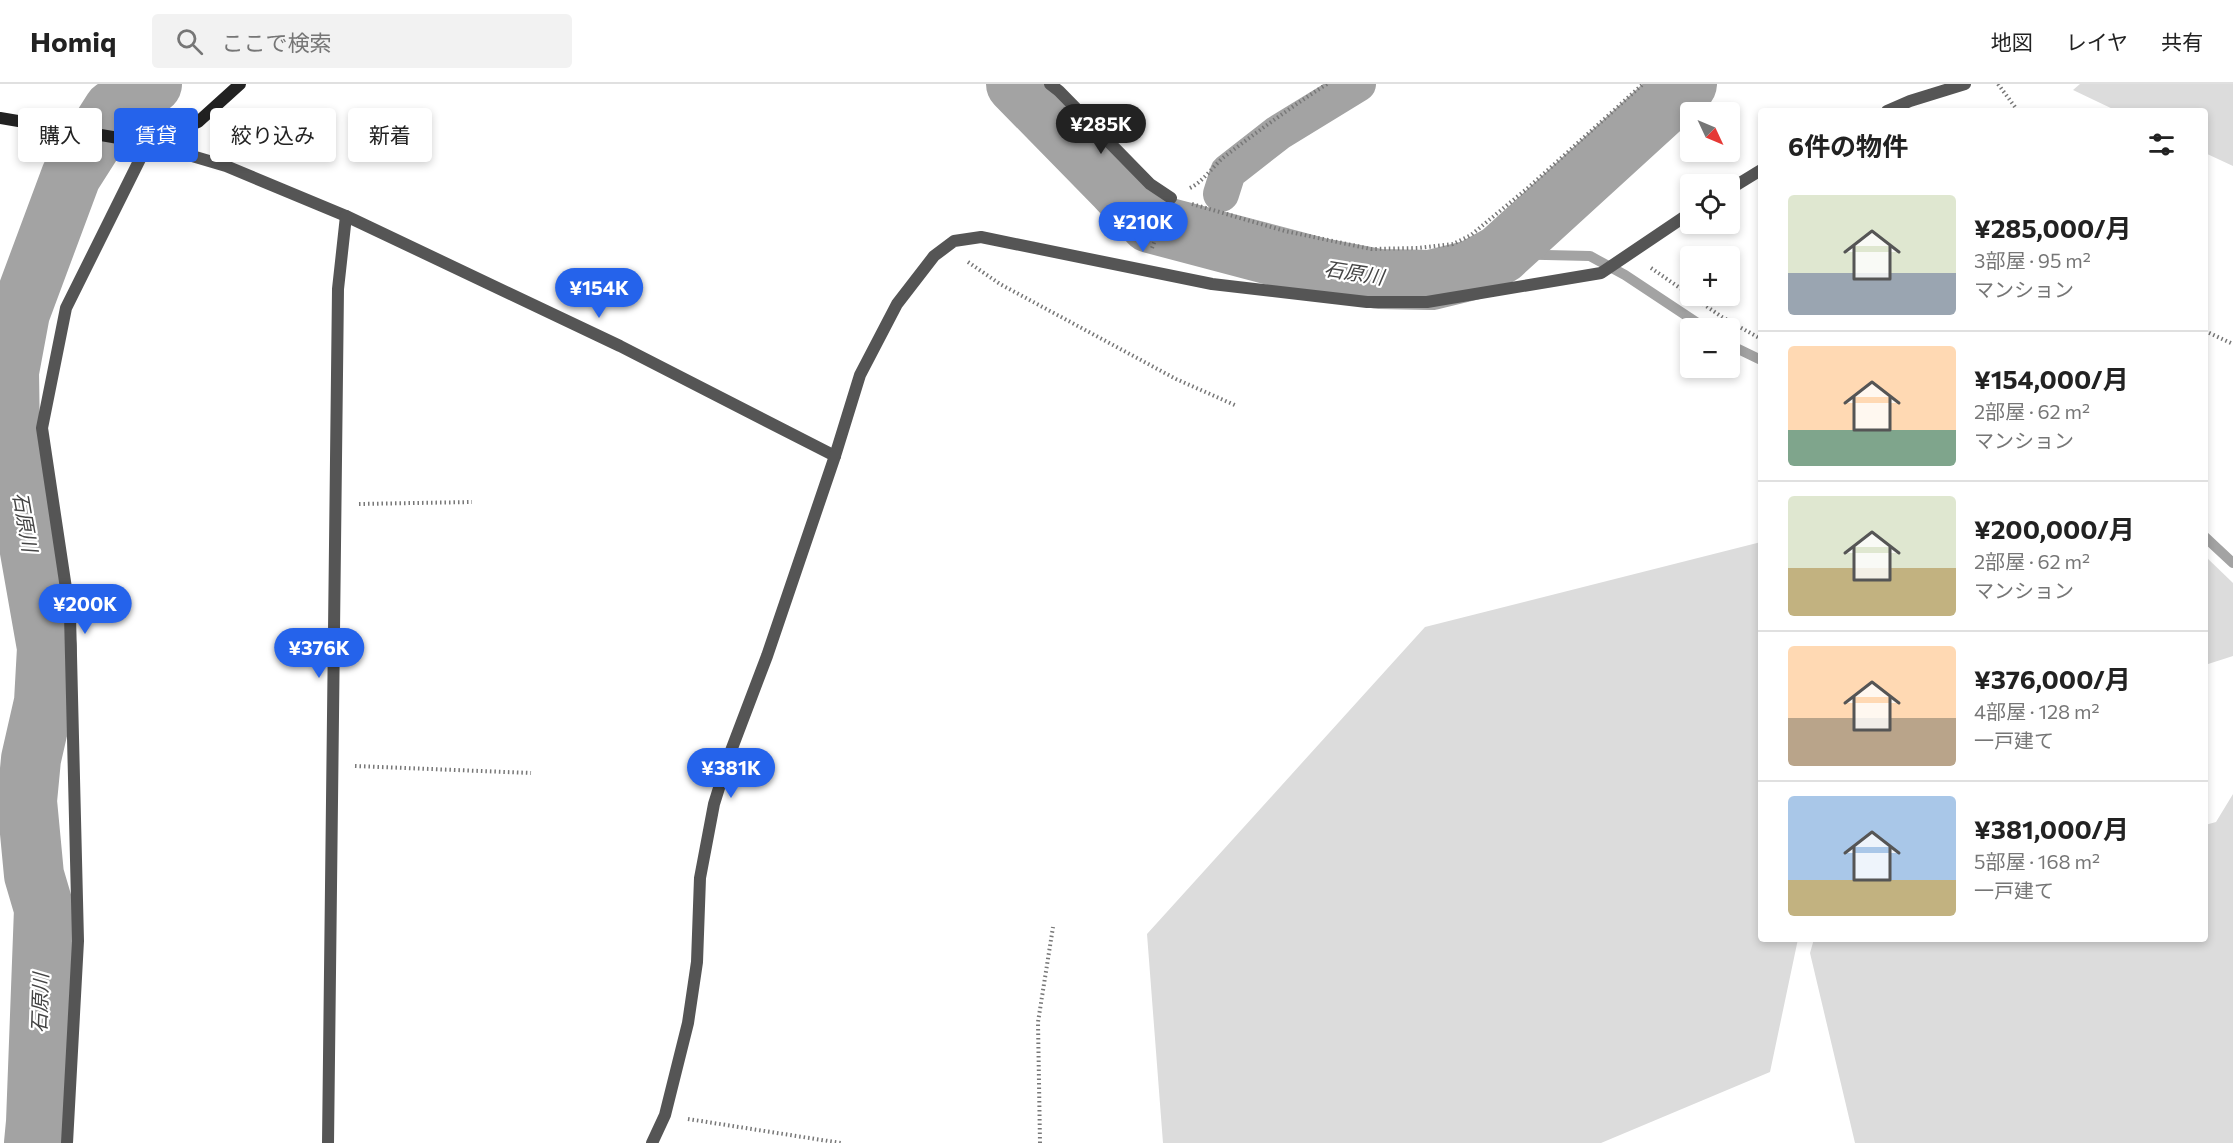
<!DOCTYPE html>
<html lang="ja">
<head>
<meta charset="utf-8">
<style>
	body { margin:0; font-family:Commissioner,"Noto Sans JP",sans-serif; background:#f2f2f2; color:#222; height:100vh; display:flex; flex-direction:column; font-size:22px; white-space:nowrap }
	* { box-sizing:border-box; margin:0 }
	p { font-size:20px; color:#767676 }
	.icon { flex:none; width:33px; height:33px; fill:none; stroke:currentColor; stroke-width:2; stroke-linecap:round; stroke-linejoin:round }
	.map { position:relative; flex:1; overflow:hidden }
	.panel { position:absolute; left:1758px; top:24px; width:450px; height:834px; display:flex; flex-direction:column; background:#fff; border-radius:6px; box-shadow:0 3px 9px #0003 }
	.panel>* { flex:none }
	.top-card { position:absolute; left:18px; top:24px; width:570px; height:54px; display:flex; gap:12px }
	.needle { width:39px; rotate:134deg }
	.controls { position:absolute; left:1680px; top:18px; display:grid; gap:12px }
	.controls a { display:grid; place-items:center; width:60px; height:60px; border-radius:6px; background:#fff; box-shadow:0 3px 9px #0003; font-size:30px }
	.price { position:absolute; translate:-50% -51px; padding:0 14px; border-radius:21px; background:#2563eb; color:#fff; font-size:20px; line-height:39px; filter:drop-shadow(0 2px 3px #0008) }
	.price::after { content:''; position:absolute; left:50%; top:36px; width:18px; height:14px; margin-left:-9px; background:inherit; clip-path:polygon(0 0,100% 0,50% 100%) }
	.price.current { background:#222; color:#fff }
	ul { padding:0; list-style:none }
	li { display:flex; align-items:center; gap:18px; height:150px; padding:0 30px }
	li+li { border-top:2px solid #e0e0e0 }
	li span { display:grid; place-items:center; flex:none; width:168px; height:120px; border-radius:6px; color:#555 }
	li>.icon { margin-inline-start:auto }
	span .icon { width:72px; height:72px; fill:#fffc; stroke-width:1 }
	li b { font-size:26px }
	h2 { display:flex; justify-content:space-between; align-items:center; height:72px; padding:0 30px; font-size:26px }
	.pill { padding:0 21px; border-radius:6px; background:#fff; box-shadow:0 3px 9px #0003; font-size:21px; line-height:54px }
	.pill.current { background:#2563eb; color:#fff }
	header { display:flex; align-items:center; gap:36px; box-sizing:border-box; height:84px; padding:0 30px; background:#fff; border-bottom:2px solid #e0e0e0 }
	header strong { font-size:28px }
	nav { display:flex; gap:33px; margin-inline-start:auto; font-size:21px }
	.search { width:420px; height:54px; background:#f2f2f2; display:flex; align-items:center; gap:15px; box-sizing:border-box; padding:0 21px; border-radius:6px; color:#767676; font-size:22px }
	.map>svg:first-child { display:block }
	.green { fill:#dcdcdc }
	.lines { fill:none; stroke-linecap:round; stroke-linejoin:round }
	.stream { stroke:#a3a3a3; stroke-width:10 }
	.canal { stroke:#a3a3a3; stroke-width:36 }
	.river { stroke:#a3a3a3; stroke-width:60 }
	.path { stroke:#777; stroke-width:4; stroke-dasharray:1.5 3; stroke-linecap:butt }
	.street { stroke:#555; stroke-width:12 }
	.secondary { stroke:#222; stroke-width:12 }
	.labels { text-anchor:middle; stroke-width:4.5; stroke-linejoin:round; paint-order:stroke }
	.water-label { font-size:20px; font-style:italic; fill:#444; stroke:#fff }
</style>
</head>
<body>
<header>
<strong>Homiq</strong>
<div class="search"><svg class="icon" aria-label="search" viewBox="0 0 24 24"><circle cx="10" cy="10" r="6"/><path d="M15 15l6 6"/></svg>ここで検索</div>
<nav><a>地図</a><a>レイヤ</a><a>共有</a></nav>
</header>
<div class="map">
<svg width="2233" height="1059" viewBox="0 0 2233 1059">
	<rect width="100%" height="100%" fill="#fff"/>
	<g class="green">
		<path d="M2080,0H2233V82L2205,69V27H2117L2073,6Z"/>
		<path d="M1761,458V855H1798L1770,988L1601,1059H1163L1147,850L1425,543Z"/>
		<path d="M2205,472L2233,499V572L2205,581Z"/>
		<path d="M2233,710V1059H1855L1810,869L1814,855H2205V741L2216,738Z"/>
	</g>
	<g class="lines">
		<g class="stream">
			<path d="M1501,170L1590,172L1625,191L1705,244"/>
			<path d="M1730,261L1761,276"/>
			<path d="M2205,453L2233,479"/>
		</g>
		<g class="canal">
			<path d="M1221,110L1228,88L1278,49L1358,0"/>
			<path d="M1178,147L1181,145"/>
		</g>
		<g class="river">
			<path d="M1016,0L1115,101L1150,139L1321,184L1379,195L1431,196L1472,186L1501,170L1687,0"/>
			<path d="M34,1059L36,1038L44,825L34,791L27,717L31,675L44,618L47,564L10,354L9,288L20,229L71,92L113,26L152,0"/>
		</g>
		<g class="path">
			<path d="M1998,0L2018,27"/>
			<path d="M1190,104C1204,97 1212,83 1224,73C1258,47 1291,23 1327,0"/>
			<path d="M1192,120L1285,147L1371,165L1418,164L1453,160L1471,151L1529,103L1643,0"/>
			<path d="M1152,164L1163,135"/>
			<path d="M968,178L1000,200L1176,295L1237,322"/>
			<path d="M1651,184L1722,233L1761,255"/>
			<path d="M2205,247L2233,260"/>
			<path d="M359,420L472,418"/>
			<path d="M355,682L531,689"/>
			<path d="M688,1035L841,1059"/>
			<path d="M1040,1059L1038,938L1053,843"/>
		</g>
		<g class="street">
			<path d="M1050,0L1059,7L1150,100L1171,114"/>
			<path d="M1887,27L1910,17L1965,0"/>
			<path d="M1730,105L1761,86"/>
			<path d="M67,1059L78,857L70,531L42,344L66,224L148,59L226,82L346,132L620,262L835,372"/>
			<path d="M328,1059L338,205L346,132"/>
			<path d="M652,1059L665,1031L688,939L697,878L700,794L714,720L729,672L767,572L835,372L860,291L897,220L934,172L954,157L981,153L1212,200L1367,218H1427L1601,189L1690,129"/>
		</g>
		<path class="secondary" d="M0,34L148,59L198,38L240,0"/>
	</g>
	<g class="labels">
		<g class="water-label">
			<text transform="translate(1354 189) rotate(9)" y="7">石原川</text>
			<text transform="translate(25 438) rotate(80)" y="7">石原川</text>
			<text transform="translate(40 919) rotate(-88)" y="7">石原川</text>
		</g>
	</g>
</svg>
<div class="controls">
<a><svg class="needle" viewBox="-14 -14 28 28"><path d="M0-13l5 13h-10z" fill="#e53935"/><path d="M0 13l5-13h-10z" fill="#767676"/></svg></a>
<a><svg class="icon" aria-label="locate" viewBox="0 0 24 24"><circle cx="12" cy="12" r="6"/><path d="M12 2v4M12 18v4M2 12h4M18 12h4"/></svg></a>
<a>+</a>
<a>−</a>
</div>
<b class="price current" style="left:1101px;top:71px">¥285K</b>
<b class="price" style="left:1143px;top:169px">¥210K</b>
<b class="price" style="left:599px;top:235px">¥154K</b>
<b class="price" style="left:85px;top:551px">¥200K</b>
<b class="price" style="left:319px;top:595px">¥376K</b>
<b class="price" style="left:731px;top:715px">¥381K</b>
<div class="top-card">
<a class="pill">購入</a>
<a class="pill current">賃貸</a>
<a class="pill">絞り込み</a>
<a class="pill">新着</a>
</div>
<section class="panel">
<h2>6件の物件<svg class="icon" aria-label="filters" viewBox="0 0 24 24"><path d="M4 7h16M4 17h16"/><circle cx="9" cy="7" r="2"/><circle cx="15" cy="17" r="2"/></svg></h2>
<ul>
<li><span style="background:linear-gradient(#dfe7d0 65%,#9aa5b1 0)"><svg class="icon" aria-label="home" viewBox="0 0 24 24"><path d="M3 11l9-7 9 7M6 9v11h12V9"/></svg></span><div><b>¥285,000/月</b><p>3部屋 · 95 m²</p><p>マンション</p></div></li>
<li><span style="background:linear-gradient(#ffd9b3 70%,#7fa58c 0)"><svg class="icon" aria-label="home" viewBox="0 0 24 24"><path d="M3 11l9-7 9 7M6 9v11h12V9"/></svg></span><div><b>¥154,000/月</b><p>2部屋 · 62 m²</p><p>マンション</p></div></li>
<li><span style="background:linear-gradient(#dfe7d0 60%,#c2b280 0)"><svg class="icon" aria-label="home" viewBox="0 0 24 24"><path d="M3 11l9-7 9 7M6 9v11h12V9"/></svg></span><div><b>¥200,000/月</b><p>2部屋 · 62 m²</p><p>マンション</p></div></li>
<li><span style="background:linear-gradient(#ffd9b3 60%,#b9a48a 0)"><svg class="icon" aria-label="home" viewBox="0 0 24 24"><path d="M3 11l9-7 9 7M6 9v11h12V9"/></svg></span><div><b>¥376,000/月</b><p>4部屋 · 128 m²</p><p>一戸建て</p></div></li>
<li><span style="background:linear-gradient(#a9c7e8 70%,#c2b280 0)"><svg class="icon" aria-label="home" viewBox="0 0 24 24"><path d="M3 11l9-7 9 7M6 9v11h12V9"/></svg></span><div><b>¥381,000/月</b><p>5部屋 · 168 m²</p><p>一戸建て</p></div></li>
</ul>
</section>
</div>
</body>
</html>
